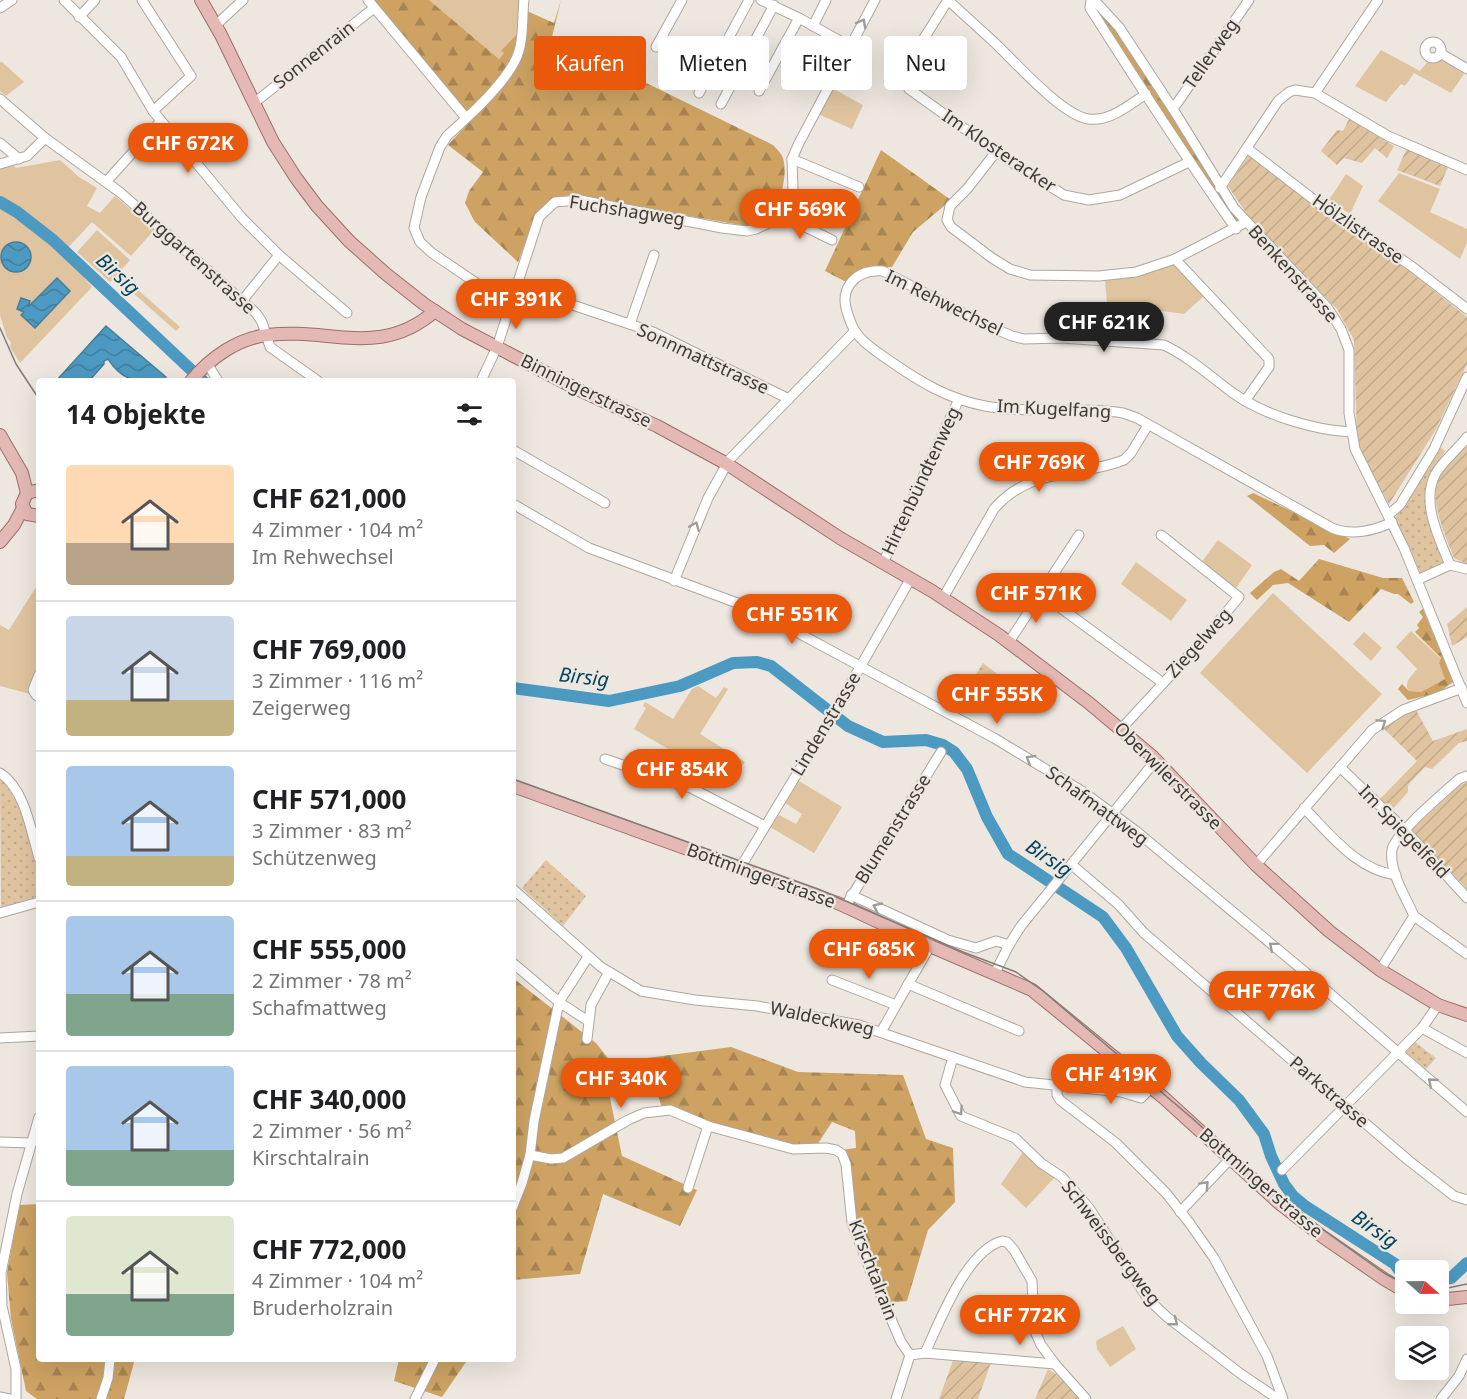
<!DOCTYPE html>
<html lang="de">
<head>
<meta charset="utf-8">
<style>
	body { margin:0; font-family:"Noto Sans",sans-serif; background:#f2f2f2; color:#202124; height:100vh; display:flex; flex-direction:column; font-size:22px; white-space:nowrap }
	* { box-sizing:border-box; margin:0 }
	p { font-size:20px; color:#757577 }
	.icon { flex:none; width:33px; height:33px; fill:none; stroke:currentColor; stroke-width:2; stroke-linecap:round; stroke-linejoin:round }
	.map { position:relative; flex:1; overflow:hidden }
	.side { position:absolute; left:36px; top:378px; width:480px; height:984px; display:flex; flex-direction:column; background:#fff; border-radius:6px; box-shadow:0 6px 24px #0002 }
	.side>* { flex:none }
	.top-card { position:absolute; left:534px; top:36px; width:570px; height:54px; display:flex; gap:12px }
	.needle { width:39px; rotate:110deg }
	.controls { position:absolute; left:1395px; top:1260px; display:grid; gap:12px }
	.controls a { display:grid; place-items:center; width:54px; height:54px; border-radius:6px; background:#fff; box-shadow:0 6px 24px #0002; font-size:30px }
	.price { position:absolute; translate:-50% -51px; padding:0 14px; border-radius:21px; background:#ea580c; color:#fff; font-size:20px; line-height:39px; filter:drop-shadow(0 2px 3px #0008) }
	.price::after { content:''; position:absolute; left:50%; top:36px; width:18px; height:14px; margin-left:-9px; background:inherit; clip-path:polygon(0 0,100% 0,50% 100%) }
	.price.selected { background:#222; color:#fff }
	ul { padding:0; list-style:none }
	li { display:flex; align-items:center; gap:18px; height:150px; padding:0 30px }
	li+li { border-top:2px solid #e0e0e0 }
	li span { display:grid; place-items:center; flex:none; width:168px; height:120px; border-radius:6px; color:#555 }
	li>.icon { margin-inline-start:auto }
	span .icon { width:72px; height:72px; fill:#fffc; stroke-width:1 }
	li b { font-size:26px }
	h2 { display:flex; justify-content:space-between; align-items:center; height:72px; padding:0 30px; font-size:26px }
	.tag { padding:0 21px; border-radius:6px; background:#fff; box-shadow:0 6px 24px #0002; font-size:21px; line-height:54px }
	.tag.selected { background:#ea580c; color:#fff }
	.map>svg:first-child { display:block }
	.grass { fill:#dfc49f }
	.forest { fill:url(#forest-firs) }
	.park { fill:url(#park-dots) }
	.garden { fill:url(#garden-furrows) }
	.water { fill:url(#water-waves); stroke:#477d97; stroke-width:1.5 }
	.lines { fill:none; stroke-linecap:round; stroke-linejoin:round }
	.river { stroke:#4c9ac1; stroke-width:12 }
	.minor-casing { stroke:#ada7a0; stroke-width:11 }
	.major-casing { stroke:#9e6e68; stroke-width:14 }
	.minor { stroke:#fff; stroke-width:9 }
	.major { stroke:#e4b9b5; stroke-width:12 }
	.tram { stroke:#807c77; stroke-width:1.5 }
	.oneway { stroke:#9e9c9a }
	.labels { text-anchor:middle; stroke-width:4.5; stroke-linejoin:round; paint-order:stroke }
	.street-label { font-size:18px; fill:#3c3936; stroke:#ede7df }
	.water-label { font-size:20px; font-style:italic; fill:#00445f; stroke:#ede7df }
</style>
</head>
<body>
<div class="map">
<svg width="1467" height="1399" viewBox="0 0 1467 1399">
	<defs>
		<pattern id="forest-firs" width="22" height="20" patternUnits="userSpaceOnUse" patternTransform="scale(1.5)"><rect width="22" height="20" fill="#cda263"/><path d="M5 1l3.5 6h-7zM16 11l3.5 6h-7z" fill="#a88552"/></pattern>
		<pattern id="park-dots" width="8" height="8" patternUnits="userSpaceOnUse" patternTransform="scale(1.5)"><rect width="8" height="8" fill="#dfc49f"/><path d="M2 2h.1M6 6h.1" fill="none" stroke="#c0a98a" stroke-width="1.8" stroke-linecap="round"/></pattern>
		<pattern id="garden-furrows" width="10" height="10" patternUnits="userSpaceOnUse" patternTransform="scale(1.5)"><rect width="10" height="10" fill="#dfc49f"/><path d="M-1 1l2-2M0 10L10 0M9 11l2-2" fill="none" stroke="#c0a98a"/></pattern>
		<pattern id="water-waves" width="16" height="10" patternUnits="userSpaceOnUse" patternTransform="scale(1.5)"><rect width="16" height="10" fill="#4c9ac1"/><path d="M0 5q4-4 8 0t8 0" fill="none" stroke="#407f9e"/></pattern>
	</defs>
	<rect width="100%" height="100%" fill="#ede7df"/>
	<g class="grass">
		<path d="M429,0H520L517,34L502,51L504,53L499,59Z"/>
		<path d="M1381,50L1420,71L1428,61H1443L1464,74L1451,93L1414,73L1405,86L1401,84L1386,102L1355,86Z"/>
		<path d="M0,62H2L24,82L6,96L0,91Z"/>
		<path d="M832,88L863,105L852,129L818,114Z"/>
		<path d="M60,160L79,177L97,188L87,206L100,213L115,196L154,230L131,256L92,222L63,253L92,287L20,363L10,347L11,342L7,338L0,315V166L11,163L16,168Z"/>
		<path d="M1399,173L1440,189L1430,212L1467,229V243L1460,259L1378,201Z"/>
		<path d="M1346,174L1363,186L1350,214L1329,200Z"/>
		<path d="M97,230L130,260L119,273L180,327L176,331L115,277L110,282L77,252Z"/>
		<path d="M1174,263L1204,296L1184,314L1107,303L1105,280L1137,277Z"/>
		<path d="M1218,540L1252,565L1236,588L1201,563Z"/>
		<path d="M1136,562L1187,600L1171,621L1121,584Z"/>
		<path d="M36,587L39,589V666L30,694L0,686V625L9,630Z"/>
		<path d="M1273,593L1382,694L1307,773L1200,673Z"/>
		<path d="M1411,631L1441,659L1439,663L1445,679L1421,692L1409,691C1403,682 1412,676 1417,669L1396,647Z"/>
		<path d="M1364,632L1382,648L1371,661L1353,644Z"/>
		<path d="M698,686L716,698L724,687L728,689L700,734L745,762L742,766L713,748L701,768L634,729L646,708L643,706L645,702L673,719L692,689Z"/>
		<path d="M799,781L842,807L814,853L770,827L779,815L796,824L802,814L785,803Z"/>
		<path d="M1023,1152L1056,1176L1026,1208L1001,1184Z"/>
		<path d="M1123,1326L1136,1349L1110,1367L1097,1349L1096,1341Z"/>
	</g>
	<g class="forest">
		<path d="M372,0H429L499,59L504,53L501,51L517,34L524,33L527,11L554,23L561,0L552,37L773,145C776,148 780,152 782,156C789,170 781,203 771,214C764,221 755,224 746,226L571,195L553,198L535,216L518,262L475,222L465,203L469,191L483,172L448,145L472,119Z"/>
		<path d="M1096,8L1115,28L1239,222L1235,221L1098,18Z"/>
		<path d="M881,150L951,200L913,232L892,267H865L846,282L825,271Z"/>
		<path d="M1253,493L1350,539L1334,553L1324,545L1310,546L1247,496Z"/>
		<path d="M1319,559L1383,578H1402L1414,602L1411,604L1398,594H1394L1381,589L1349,622L1288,583L1273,585L1257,600L1250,593L1274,572L1281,569L1299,581Z"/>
		<path d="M1423,609L1453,682L1438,693L1408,700L1398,689L1402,684L1409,691L1421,692L1445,679L1439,663L1441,658L1415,632L1419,628L1417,625L1423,617L1419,612Z"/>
		<path d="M513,978L596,1043L611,1062L606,1079L622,1156L697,1190L680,1226L603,1194L580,1274L513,1280Z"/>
		<path d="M731,1047L798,1072L903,1075L926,1139L953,1148L955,1202L928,1230L907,1301L887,1303L853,1221L841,1150L856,1148L855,1131L832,1122L817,1145L785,1146L712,1127L661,1105L647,1058Z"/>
		<path d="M39,1204V1359H135L124,1399H37L26,1391L11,1319L7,1273L19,1205Z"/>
		<path d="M399,1359H468L442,1397L394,1381Z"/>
	</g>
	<g class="park">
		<path d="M1440,447L1445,451L1431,474L1426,515L1446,563L1421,574L1395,518Z"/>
		<path d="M983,663L1025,695L1013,710L969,685Z"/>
		<path d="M0,777C25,806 39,858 39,896L1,908Z"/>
		<path d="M546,860L586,896L563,926L522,888Z"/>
		<path d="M1415,1042L1436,1058L1426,1069L1406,1052Z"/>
	</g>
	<g class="garden">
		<path d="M1349,119L1394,146L1387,158L1375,148L1362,163L1344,158L1337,165L1321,151L1337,130L1343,131Z"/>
		<path d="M1407,148L1448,167L1440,186L1397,170Z"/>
		<path d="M1249,155L1346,229L1404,267L1467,317V364L1435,431L1389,504L1357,444L1354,340L1337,309L1263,233L1246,213L1228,186Z"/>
		<path d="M1467,441V564L1454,558C1446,537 1426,495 1440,473C1447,461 1458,451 1467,441Z"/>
		<path d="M1467,607V637L1452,646L1447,624Z"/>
		<path d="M1415,708L1433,741L1467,729V741L1459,743L1432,769L1425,767L1408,785V792L1391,811L1380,799L1417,761L1382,727Z"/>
		<path d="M1467,782V889L1411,830L1459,786Z"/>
		<path d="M955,1355L993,1357L978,1399H939Z"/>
		<path d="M1048,1369L1063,1379L1080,1399H1035Z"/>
	</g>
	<g class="water">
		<circle cx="16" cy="257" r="15"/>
		<path d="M57,278L70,291L35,328L21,315L24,312L17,309L21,298L30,301L28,307Z"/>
		<path d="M106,326L166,377L163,381C136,381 124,383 108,359L104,361V364L89,381H56Z"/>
	</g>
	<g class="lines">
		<g class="river">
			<path d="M0,202L17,212L53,240L203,381"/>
			<path d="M513,688L609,701L680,686L733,663L757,662L771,666L848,726L883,742L926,740L943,745L954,752L967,769L987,817L1008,854L1103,917L1126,948L1177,1036L1201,1063L1239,1100L1264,1134L1271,1156L1284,1184L1293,1196L1305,1206L1395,1264L1399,1270L1406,1274"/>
			<path d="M1438,1281L1451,1278L1467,1263"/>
		</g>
		<defs>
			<g id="minor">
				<path d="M64,0L121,57L153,111L242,218L279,255L347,313"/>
				<path d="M142,0L191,76L153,111"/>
				<path d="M368,0L466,118"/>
				<path d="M761,0L799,18L849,46"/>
				<path d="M948,0L906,67L904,79L909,89L1011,162L1064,195L1089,200L1120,195L1189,162"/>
				<path d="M948,0C964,15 980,29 996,44C1016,63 1062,115 1088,119C1110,122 1129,105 1146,94"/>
				<path d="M1091,0L1090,8C1137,82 1185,156 1236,229"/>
				<path d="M1094,0L1119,27L1173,109L1234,208L1327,307L1341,329L1349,350V413L1355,449L1404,548L1467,703"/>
				<path d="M0,8L12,0"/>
				<path d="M79,17L95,0"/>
				<path d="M216,25L243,0"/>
				<path d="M813,26L826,0"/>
				<circle cx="1433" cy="50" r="8"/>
				<path d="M656,47L682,0"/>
				<path d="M1440,53L1467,69"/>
				<path d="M759,91L799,18"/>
				<path d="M699,93L749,0"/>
				<path d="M1315,93L1378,0"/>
				<path d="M0,99L45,138L121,193L256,313L262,322L270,347L318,381"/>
				<path d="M254,103L374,8"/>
				<path d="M721,104L774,5"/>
				<path d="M1173,109L1249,0"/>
				<path d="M0,143L19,159"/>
				<path d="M1248,149L1330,212L1410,265L1467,309"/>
				<path d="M996,152L967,189L950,206L947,220L951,227L992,258L1010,269L1030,275L1099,276L1136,272L1175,259L1246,222"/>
				<path d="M792,159L859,187"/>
				<path d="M0,164L27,156L45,138"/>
				<path d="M106,182L161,121"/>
				<path d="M1220,188L1278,101L1289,92L1295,90L1315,93L1388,136L1467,170"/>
				<path d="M781,215L832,240"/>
				<path d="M1175,259L1269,359V367L1245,401"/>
				<path d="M513,297H549L653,332L789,399"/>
				<path d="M242,301L279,255"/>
				<path d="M510,306L432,253L420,242L414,228L421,197L440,147L447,136C469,116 511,79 519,51C524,35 522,16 524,0"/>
				<path d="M630,324L654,255"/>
				<path d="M207,363L218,381"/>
				<path d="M481,381L497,347L539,217L555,202L580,200L722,228L747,231L756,229L775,220L789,201L793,189L792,159L799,143L875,0"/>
				<path d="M1351,432C1313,430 1264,415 1233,393C1210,376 1189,357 1164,345L1062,338L1024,339L1012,336L984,324L883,271C870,270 858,273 850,284C841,297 846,310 851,323C857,340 876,351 890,361C920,382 948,399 985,406C1030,414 1077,406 1123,413L1137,418L1332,528C1351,536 1374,531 1392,522"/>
				<path d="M513,450L605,503"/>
				<path d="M513,504L589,548L748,607L774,620L994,738L1082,791L1136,831L1305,972L1467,1112"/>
				<path d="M1388,515L1400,505L1434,449L1467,377"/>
				<path d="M883,563L959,399"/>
				<path d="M1450,565C1439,538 1420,501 1436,473C1444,460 1458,449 1467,437"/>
				<path d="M1450,565L1467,569"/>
				<path d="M1417,580L1450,565"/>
				<path d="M674,581L708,498L729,460L854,332"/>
				<path d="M1039,592L1163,683"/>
				<path d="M943,598L994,509C1029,467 1077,478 1124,460L1131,453L1148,425"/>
				<path d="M1009,642L1079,535"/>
				<path d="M39,675L33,690L36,695L39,697"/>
				<path d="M1121,729L1204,639L1239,597L1161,535"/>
				<path d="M605,759L691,788L765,826"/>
				<path d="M1340,767L1405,830L1467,898"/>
				<path d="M0,773C25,789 31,831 39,858"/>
				<path d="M1304,808C1331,835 1357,870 1396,875"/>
				<path d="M1072,865L1118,904L1144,933L1408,1160L1454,1196L1467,1200"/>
				<path d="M1256,865L1372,730L1403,710L1462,688"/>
				<path d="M740,868L835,711L911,578"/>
				<path d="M513,889L601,967L641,991L695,1000L757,1006L859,1025L1025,1082L1121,1092L1141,1098L1151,1088"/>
				<path d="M851,895L948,940L976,948L996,941L1009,945"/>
				<path d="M845,907L941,752"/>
				<path d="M0,913L39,902"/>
				<path d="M1414,916L1467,954"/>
				<path d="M514,964L559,1002L588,1021"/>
				<path d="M1380,970L1414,916C1406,897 1389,872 1392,850C1394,834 1445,792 1459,779L1467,776"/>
				<path d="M995,973L1009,945L1021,926L1156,760"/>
				<path d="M832,980L896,1005"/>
				<path d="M908,984L1019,1031"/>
				<path d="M1422,1028L1467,1053"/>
				<path d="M881,1032L930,946"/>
				<path d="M0,1038L39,1036"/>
				<path d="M587,1039L591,1005L609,972"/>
				<path d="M953,1057L945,1085L961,1116L1015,1138L1041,1163L1062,1177L1089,1208L1148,1299L1167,1317L1241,1374L1278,1399"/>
				<path d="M1057,1086V1095L1060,1100L1116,1143L1166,1193L1188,1221L1214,1258L1267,1356L1283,1399"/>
				<path d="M0,1142L32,1143"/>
				<path d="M530,1155L551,1159L563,1158L628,1120L644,1113L670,1110L708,1126L793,1149L826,1148L836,1150L842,1154L846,1164L852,1223L873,1277L901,1342L910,1355"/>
				<path d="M1282,1170L1422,1028L1438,1005"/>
				<path d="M688,1188L708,1126"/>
				<path d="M513,1206L522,1183L530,1155L534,1121L559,1002L588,957"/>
				<path d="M1180,1212L1231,1158"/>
				<path d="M925,1353C940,1321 966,1251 1002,1241L1007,1242L1014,1250L1032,1281L1034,1329L1041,1345L1055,1364"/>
				<path d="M910,1355L925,1353L1055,1364L1086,1399"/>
				<path d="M0,1397L10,1399"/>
				<path d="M16,1399V1369L2,1306L1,1273L17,1194L39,1117"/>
				<path d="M101,1399L108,1378L110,1359"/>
				<path d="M415,1399L435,1359"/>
				<path d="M896,1399L910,1355"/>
				<path d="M1441,1399L1459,1376L1467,1359"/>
			</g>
			<g id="major">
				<path d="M201,0L221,35L273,142L296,178L317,206L349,241L386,274L424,304L462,329L577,389L657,426L727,464L840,538L932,591L999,635L1089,703L1152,756L1256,865L1329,931L1380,970L1438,1005L1467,1015"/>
				<path d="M191,381C210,358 238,338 268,335C329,327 380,359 435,311"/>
				<path d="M0,435L22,473L27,493"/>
				<path d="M39,490L27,493L22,504L27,514L39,516"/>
				<path d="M0,542L14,525L23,508"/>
				<path d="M513,786L840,904L930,946L1032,990L1164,1098L1279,1203L1323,1237L1384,1279L1406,1292"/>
				<path d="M1438,1300L1467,1297"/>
			</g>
		</defs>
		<use href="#minor" class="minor-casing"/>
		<use href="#major" class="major-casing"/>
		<use href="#minor" class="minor"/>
		<use href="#major" class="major"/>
		<g class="tram">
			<path d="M0,328L16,364L39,399"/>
			<path d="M513,779L818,889L963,952L1016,972L1043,991L1193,1119L1291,1207L1384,1273L1406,1285"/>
			<path d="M1438,1290L1467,1284"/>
		</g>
	</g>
	<defs><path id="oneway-chevron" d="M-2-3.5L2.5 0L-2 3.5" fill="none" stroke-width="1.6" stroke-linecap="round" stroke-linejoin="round" transform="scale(1.5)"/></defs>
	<g class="oneway">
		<use href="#oneway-chevron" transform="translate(862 23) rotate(-61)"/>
		<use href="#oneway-chevron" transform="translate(695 526) rotate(-67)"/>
		<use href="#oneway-chevron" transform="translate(1382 723) rotate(-34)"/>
		<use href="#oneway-chevron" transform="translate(1030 759) rotate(-149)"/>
		<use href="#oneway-chevron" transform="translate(877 907) rotate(-155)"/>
		<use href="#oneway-chevron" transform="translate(1273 946) rotate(-140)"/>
		<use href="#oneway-chevron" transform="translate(1432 1082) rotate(-139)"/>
		<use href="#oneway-chevron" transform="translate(959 1111) rotate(56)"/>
		<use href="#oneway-chevron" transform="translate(1205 1185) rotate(-47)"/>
		<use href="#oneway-chevron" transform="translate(1174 1322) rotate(38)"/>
	</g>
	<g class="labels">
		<g class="street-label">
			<text transform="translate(1211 54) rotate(-55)" y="6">Tellerweg</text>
			<text transform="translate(314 55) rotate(-38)" y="6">Sonnenrain</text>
			<text transform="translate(999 151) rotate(34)" y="6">Im Klosteracker</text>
			<text transform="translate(627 211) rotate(9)" y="6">Fuchshagweg</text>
			<text transform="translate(1358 229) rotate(35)" y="6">Hölzlistrasse</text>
			<text transform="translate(194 258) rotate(42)" y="6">Burggartenstrasse</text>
			<text transform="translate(1293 274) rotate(48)" y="6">Benkenstrasse</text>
			<text transform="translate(944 303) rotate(26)" y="6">Im Rehwechsel</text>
			<text transform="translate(703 359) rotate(25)" y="6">Sonnmattstrasse</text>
			<text transform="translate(586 391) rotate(26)" y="6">Binningerstrasse</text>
			<text transform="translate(1054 409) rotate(3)" y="6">Im Kugelfang</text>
			<text transform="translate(921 481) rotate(-65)" y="6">Hirtenbündtenweg</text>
			<text transform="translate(1199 643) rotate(-48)" y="6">Ziegelweg</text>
			<text transform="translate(826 724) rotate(-59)" y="6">Lindenstrasse</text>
			<text transform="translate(1168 776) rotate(45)" y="6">Oberwilerstrasse</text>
			<text transform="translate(1097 806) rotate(36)" y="6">Schafmattweg</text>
			<text transform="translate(893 829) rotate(-58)" y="6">Blumenstrasse</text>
			<text transform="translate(1404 832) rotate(46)" y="6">Im Spiegelfeld</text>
			<text transform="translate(761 876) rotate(20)" y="6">Bottmingerstrasse</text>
			<text transform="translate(822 1019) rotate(12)" y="6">Waldeckweg</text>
			<text transform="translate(1329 1092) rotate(41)" y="6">Parkstrasse</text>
			<text transform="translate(1261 1183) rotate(41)" y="6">Bottmingerstrasse</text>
			<text transform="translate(1111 1243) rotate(53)" y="6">Schweissbergweg</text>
			<text transform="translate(873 1270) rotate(69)" y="6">Kirschtalrain</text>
		</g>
		<g class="water-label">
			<text transform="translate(118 274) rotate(43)" y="7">Birsig</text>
			<text transform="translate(584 677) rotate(6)" y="7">Birsig</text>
			<text transform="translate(1049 858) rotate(34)" y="7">Birsig</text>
			<text transform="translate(1375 1229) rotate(35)" y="7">Birsig</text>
		</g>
	</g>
</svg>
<div class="controls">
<a><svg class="needle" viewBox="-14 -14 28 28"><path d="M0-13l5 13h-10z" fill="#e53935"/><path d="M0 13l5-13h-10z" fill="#757577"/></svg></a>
<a><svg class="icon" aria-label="layers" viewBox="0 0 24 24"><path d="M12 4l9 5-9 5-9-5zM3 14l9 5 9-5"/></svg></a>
</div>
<b class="price" style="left:188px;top:174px">CHF 672K</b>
<b class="price" style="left:800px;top:240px">CHF 569K</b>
<b class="price" style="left:516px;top:330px">CHF 391K</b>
<b class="price selected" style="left:1104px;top:353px">CHF 621K</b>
<b class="price" style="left:1039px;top:493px">CHF 769K</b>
<b class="price" style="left:1036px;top:624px">CHF 571K</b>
<b class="price" style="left:792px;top:645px">CHF 551K</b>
<b class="price" style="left:997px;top:725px">CHF 555K</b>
<b class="price" style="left:682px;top:800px">CHF 854K</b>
<b class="price" style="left:869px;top:980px">CHF 685K</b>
<b class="price" style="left:1269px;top:1022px">CHF 776K</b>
<b class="price" style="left:1111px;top:1105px">CHF 419K</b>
<b class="price" style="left:621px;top:1109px">CHF 340K</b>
<b class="price" style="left:1020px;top:1346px">CHF 772K</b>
<div class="top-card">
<a class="tag selected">Kaufen</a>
<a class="tag">Mieten</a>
<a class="tag">Filter</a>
<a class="tag">Neu</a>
</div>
<section class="side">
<h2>14 Objekte<svg class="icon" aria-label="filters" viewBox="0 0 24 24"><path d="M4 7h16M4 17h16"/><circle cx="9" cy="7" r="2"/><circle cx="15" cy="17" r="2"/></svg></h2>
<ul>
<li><span style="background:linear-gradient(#ffd9b3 65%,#b9a48a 0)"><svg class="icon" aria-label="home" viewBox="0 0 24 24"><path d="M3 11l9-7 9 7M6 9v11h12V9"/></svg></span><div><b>CHF 621,000</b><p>4 Zimmer · 104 m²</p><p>Im Rehwechsel</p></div></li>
<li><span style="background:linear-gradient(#c9d6e8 70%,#c2b280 0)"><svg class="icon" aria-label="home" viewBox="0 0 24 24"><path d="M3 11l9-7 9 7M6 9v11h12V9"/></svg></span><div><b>CHF 769,000</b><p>3 Zimmer · 116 m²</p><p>Zeigerweg</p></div></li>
<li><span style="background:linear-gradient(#a9c7e8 75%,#c2b280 0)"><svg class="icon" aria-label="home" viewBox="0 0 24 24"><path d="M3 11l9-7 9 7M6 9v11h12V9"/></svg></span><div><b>CHF 571,000</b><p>3 Zimmer · 83 m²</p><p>Schützenweg</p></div></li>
<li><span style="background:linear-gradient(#a9c7e8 65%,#7fa58c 0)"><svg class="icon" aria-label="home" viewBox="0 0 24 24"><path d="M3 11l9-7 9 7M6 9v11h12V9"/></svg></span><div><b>CHF 555,000</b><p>2 Zimmer · 78 m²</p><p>Schafmattweg</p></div></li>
<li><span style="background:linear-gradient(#a9c7e8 70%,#7fa58c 0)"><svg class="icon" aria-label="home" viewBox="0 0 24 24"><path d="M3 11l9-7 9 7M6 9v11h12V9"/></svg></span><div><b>CHF 340,000</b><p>2 Zimmer · 56 m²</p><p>Kirschtalrain</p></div></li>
<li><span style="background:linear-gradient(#dfe7d0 65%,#7fa58c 0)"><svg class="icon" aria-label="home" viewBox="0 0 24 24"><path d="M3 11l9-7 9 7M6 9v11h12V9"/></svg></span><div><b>CHF 772,000</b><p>4 Zimmer · 104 m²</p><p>Bruderholzrain</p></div></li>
</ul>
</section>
</div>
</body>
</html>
